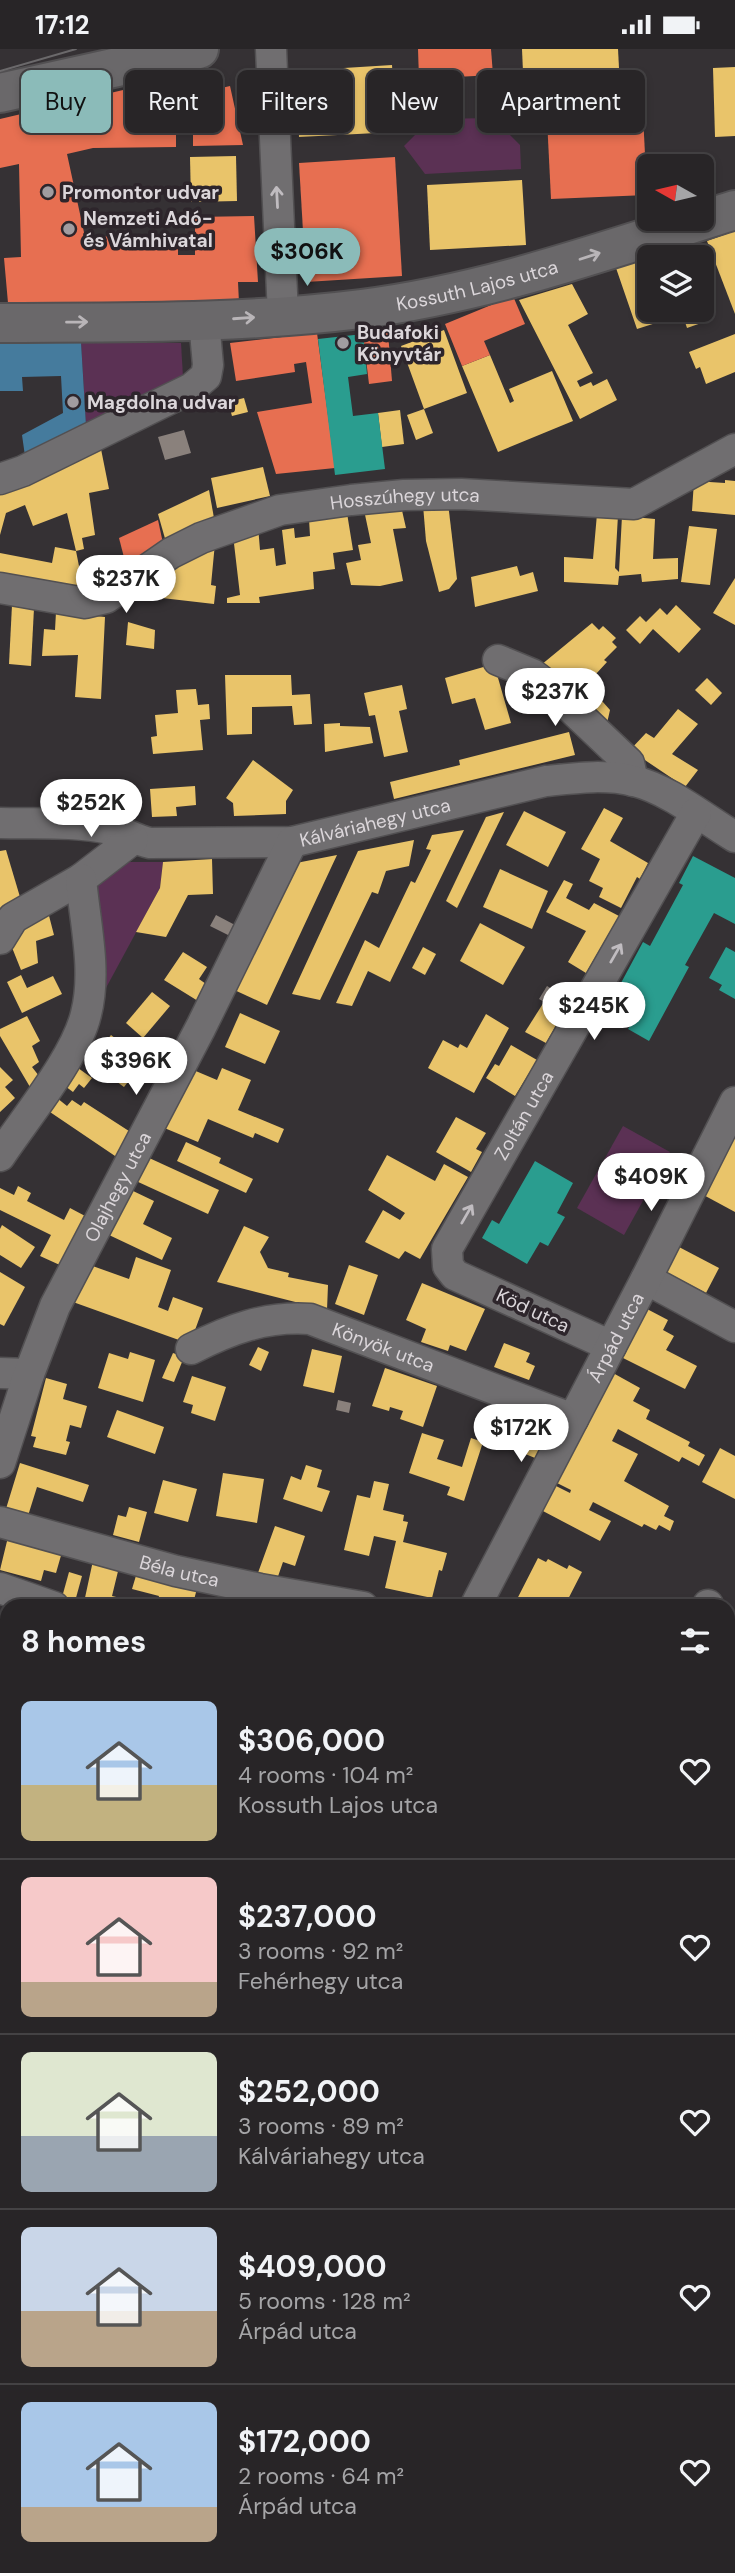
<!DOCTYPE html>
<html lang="en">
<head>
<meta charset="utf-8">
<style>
	body { margin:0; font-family:"DM Sans",sans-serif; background:#302d2f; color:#f1f3f6; height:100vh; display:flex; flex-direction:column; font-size:26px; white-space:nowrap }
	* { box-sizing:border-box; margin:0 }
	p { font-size:23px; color:#a5a5a7 }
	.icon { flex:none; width:38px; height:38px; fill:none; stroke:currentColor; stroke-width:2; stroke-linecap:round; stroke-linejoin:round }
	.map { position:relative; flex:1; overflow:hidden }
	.sheet { position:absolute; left:0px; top:1550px; width:735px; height:975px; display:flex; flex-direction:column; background:#282527; border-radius:21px 21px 0 0; box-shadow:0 4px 10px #0003,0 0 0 2px #444244 }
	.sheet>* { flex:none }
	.banner { position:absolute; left:21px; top:21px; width:693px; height:63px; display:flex; gap:14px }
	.needle { width:46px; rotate:278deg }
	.fabs { position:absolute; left:637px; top:105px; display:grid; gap:14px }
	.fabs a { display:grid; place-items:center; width:77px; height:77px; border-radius:10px; background:#282527; box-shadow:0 4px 10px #0003,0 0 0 2px #444244; font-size:35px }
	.price { position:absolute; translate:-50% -60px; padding:0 16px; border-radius:24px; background:#fff; color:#222; font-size:23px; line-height:46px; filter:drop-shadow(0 2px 4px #0008) }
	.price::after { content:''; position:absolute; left:50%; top:42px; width:21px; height:16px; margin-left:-10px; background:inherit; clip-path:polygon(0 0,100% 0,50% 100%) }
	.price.active { background:#8bbbb9; color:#111 }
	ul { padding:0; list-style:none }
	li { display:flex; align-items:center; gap:21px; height:175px; padding:0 21px }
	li+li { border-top:2px solid #444244 }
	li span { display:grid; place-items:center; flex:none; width:196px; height:140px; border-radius:10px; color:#555 }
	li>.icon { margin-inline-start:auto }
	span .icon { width:84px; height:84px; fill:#fffc; stroke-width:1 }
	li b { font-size:30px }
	h2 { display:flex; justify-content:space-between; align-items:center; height:84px; padding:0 21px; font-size:30px }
	.chip { padding:0 24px; border-radius:10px; background:#282527; box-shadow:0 4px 10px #0003,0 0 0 2px #444244; font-size:24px; line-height:63px }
	.chip.active { background:#8bbbb9; color:#111 }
	.status { display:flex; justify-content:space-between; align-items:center; height:49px; padding:0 35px; background:#282527; direction:ltr }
	.status svg { height:19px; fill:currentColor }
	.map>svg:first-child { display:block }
	.green { fill:#5b3154 }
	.homes { fill:#e9c46a }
	.shops { fill:#e76f51 }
	.schools { fill:#2a9d8f }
	.public { fill:#457b9d }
	.industry { fill:#8a817c }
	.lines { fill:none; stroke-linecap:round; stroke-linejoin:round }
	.minor-casing { stroke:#525052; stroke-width:33 }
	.secondary-casing { stroke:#525052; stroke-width:42 }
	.minor { stroke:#706e70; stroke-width:30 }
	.secondary { stroke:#6a686a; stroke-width:38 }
	.tram { stroke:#6b696b; stroke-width:2 }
	.oneway { stroke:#c0bcc0 }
	.oneway2 { stroke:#b9b5b8 }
	.poi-dot { fill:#a19ca0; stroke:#2d252b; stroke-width:2.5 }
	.labels { text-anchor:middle; stroke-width:7; stroke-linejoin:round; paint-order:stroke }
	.poi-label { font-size:19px; font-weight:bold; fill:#dbd6da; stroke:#2d252b; text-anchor:start }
	.street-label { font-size:19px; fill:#dbd6da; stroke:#2d252b }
</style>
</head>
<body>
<div class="status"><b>17:12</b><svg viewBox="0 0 49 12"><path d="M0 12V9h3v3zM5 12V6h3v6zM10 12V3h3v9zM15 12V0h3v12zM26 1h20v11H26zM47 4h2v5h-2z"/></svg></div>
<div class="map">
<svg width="735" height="2524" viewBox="0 0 735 2524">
	<rect width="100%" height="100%" fill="#353134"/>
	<g class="green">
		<path d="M493,69L520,96L521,120L425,125L404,97L431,70Z"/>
		<path d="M81,293L181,294L183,328L86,376Z"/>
		<path d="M115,813H163L160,839L100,950L94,832Z"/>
		<path d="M623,1077L670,1103L624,1186L577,1159Z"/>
		<path d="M735,1915V2524H395L399,2518H728V1927Z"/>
	</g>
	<g class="homes">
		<path d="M522,0H618L619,19L523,23Z"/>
		<path d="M392,16L396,83L299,88L296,22Z"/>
		<path d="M735,18V87L715,88L713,19Z"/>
		<path d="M236,107L237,152L191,153L190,108Z"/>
		<path d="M522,131L526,196L430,201L427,136Z"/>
		<path d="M735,182V265L707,192Z"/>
		<path d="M684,195L689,208H649V261H654L659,273L637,280L616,219Z"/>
		<path d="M572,235L588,265L568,276L593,324L577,332L580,338L591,333L593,337L607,330L617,351L580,370L519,251Z"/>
		<path d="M681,261H703L707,272L687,279Z"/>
		<path d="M444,281L467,344L424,360L433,384L416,391L407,366L424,360L401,297Z"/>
		<path d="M735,285V323L706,335L700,318L696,320L689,303Z"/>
		<path d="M490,306L510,354L514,352L509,340L552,322L573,372L498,403L462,317Z"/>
		<path d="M244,349L248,363L232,367L228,353Z"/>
		<path d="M400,361L404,395L382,398L378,364Z"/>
		<path d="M100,395L109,440L89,444L95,486L82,489L84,500L76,502L84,542L0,532V504L52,514L55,498L76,502L67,464L33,477L25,456L6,464L0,486V440Z"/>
		<path d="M263,418L270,447L217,459L211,429Z"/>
		<path d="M725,431L735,432V466L692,462L694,432L725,434Z"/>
		<path d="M209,441L214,469L166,493L158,465Z"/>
		<path d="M448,454L457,530L449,540L439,543L426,492L423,456Z"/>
		<path d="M401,457L406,479L393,480L403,532L380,537L351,536L346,514L361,511L358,496L371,494L364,461Z"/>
		<path d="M347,464L353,501L333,504L335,520L313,523L314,540L259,548L260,554H227V549L240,546L233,486L258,477L260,501L274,499L276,517L286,515L282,481L294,479L295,489L310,487L309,470Z"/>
		<path d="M597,465L618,466L615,519L619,523L622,467L655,470L653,510L678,509V530L642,533L641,525L619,527L618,536L564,533V508L593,510Z"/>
		<path d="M689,477L717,480L710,536L681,533Z"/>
		<path d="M215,494L211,536L216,537L214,555L162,549L166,516Z"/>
		<path d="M517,517L520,527L533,523L538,542L475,558L471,528Z"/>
		<path d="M735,529V576L713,564Z"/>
		<path d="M12,556L34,559L31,617L9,615Z"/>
		<path d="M676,556L701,580L679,604L653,580L640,595L626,581L640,567L646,573L660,559L667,566Z"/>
		<path d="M56,563L105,568L101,650L75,648L78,606L42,607L44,580L55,581Z"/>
		<path d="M128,573L155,581L154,600L126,596Z"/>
		<path d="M592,574L599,581L603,577L616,589L612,593L617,598L604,611L607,613L584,638L592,647L595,644L610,661L605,683L541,616Z"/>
		<path d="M494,615L511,674L485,681L475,649L452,655L445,629Z"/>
		<path d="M225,626H291L292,646L310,645L312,675L294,676L292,657L252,658V685L227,686Z"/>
		<path d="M707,629L722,644L711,656L695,641Z"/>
		<path d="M402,636L407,660L399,662L408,703L384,708L375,666L369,667L364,644Z"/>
		<path d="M196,640L198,656L209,655L210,670L200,671L203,701L153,705L151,688L157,687L155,666L178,664L176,641Z"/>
		<path d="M678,660L698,675L672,705L698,721L685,738L630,701L646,684L654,689Z"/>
		<path d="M340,674V677L370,678L373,694L325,703L324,675Z"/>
		<path d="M569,683L575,706L394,750L390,733L460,716L459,711Z"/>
		<path d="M253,711L293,741L286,752V765L234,767L233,754L226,749Z"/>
		<path d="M195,737L196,756L176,758L177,767L152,768L150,740Z"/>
		<path d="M604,759L623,769L610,792L648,814L640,830L637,828L621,859L599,848L603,839L589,832L600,810L581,800Z"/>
		<path d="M524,762L566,783L548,818L506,796Z"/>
		<path d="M504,763L457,859L446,852L486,768Z"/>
		<path d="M464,781L390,933L368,922L352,957L336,954L365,891L379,899L411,832L415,834L431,801L426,800L432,786Z"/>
		<path d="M414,791L409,817L386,822L378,845L372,843L320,951L292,945L358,802Z"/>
		<path d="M6,801L20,848L8,858L0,860V802Z"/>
		<path d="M337,806L267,956L230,939L291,815Z"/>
		<path d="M212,810L213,845L188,846L166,888L136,883L160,839L163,813Z"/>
		<path d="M500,820L548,842L532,880L483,858Z"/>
		<path d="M564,831L573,835L566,849L589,861L594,854L619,867L586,924L568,913L586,882L546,863Z"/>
		<path d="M47,859L54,886L36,892L38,914L21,921L11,896L29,868Z"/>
		<path d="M480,874L525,898L503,936L460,912Z"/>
		<path d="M423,898L436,905L425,926L412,919Z"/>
		<path d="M183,903L207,918L199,930L206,935L198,952L164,931Z"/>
		<path d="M21,926L27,939L53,927L62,945L22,964L7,933Z"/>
		<path d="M152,943L170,957L143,989L126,974Z"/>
		<path d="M544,953L563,964L546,994L525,983Z"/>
		<path d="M240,964L280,982L265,1015L225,998Z"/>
		<path d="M486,965L509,979L474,1044L428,1019L443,991L458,999L460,995L467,999Z"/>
		<path d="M27,967L40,992L32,997L39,1013L32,1018L39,1027L30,1038L0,987V980Z"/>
		<path d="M111,986L144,1012L124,1038L90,1013Z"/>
		<path d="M511,996L537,1011L515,1047L486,1029L495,1015L499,1017Z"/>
		<path d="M0,1018L13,1031L5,1038L15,1049L0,1063Z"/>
		<path d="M78,1019L92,1029L84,1039L79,1035L73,1043L65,1037Z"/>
		<path d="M222,1019L251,1031L238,1061L284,1080L278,1094L255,1084L253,1089L208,1070L198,1093L162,1078L191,1020L217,1031Z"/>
		<path d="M57,1049L67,1057L72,1051L81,1057L84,1053L132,1084L118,1109L47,1061Z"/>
		<path d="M456,1068L486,1084L476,1100L482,1103L471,1123L436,1103Z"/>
		<path d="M735,1074V1163L698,1143Z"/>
		<path d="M186,1093L221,1109L219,1114L253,1130L246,1144L177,1112Z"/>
		<path d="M387,1106L435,1132L444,1115L468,1128L420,1210L405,1202L399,1210L365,1193L383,1161L400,1171L405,1164L368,1141Z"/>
		<path d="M147,1108L219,1141L208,1165L136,1132Z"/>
		<path d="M18,1137L31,1144L27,1152L64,1171L70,1159L87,1168L62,1217L40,1207L51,1186L0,1161V1139L14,1146Z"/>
		<path d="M131,1141L154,1152L143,1175L172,1189L162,1211L109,1186Z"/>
		<path d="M2,1176L35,1198L21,1219L0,1206V1180Z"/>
		<path d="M244,1177L269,1188L260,1203L268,1219L289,1224L288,1228L328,1236L327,1261L217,1233Z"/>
		<path d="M679,1198L719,1219L706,1244L666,1223Z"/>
		<path d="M136,1208L171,1221L158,1258L168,1262L173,1248L203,1259L190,1295L73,1253L87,1215L129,1230Z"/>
		<path d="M349,1216L378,1226L364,1266L335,1255Z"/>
		<path d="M0,1223L25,1238L4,1277L0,1275Z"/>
		<path d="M422,1234L485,1260L466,1302L450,1296L448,1302L421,1293L426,1280L406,1271Z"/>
		<path d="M647,1260L668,1271L663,1281L674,1287L666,1301L697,1317L685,1340L621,1308Z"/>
		<path d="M504,1294L530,1304L526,1313L535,1317L529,1331L494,1318Z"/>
		<path d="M258,1298L269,1303L261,1322L249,1316Z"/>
		<path d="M312,1300L342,1307L334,1344L303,1337Z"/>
		<path d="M130,1303L155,1311L143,1353L98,1339L109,1304L128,1310Z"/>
		<path d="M173,1304L184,1308L174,1333L162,1329Z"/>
		<path d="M385,1319L437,1337L423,1378L400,1370L403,1362L390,1358L389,1362L372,1357Z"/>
		<path d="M613,1324L640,1339L633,1352L650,1361L646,1370L690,1393L688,1397L705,1406L699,1417L682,1408L679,1413L618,1380L612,1392L638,1405L624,1432L669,1457L664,1467L674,1472L670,1482L659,1476L656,1481L644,1475L642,1478L593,1453L589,1461L611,1472L600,1492L541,1461L554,1436L570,1444L571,1441L555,1433Z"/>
		<path d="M192,1327L226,1338L215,1372L191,1364L193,1356L183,1353Z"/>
		<path d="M46,1329L67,1335L63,1350L87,1357L81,1379L70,1376L66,1392L70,1393L66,1406L33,1398L36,1388L31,1387Z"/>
		<path d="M491,1356L538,1376L545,1386L535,1409L511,1399L513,1393L481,1380Z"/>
		<path d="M117,1361L164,1378L155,1405L107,1388Z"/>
		<path d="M422,1384L444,1391L437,1410L462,1418L471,1389L483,1393L464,1452L447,1446L450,1438L409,1424Z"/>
		<path d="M720,1399L735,1407V1450L702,1433Z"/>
		<path d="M20,1414L89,1436L83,1453L37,1438L27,1470L5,1463Z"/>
		<path d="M306,1416L322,1421L317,1438L330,1442L322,1463L283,1450L291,1427L301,1431Z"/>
		<path d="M223,1424L264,1430L257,1474L216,1467Z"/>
		<path d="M163,1431L197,1440L188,1473L154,1464Z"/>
		<path d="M374,1432L389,1435L383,1461L404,1466L403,1472L408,1473L403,1493L447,1504L442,1522L439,1521L432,1549L385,1539L396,1492L374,1487L369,1507L344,1501L357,1446L370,1449Z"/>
		<path d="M129,1458L147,1463L139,1493L113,1486L118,1466L126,1468Z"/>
		<path d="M275,1477L305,1487L295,1517L283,1513L275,1536L255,1532Z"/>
		<path d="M8,1488L62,1503L56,1524L44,1521L41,1532L0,1521Z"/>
		<path d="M94,1507L120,1514L112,1547L129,1551L127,1558H83Z"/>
		<path d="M538,1509L546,1513L548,1510L567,1520L569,1516L582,1523L564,1558H513Z"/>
		<path d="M138,1520L198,1536L192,1558H156L159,1547L132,1540Z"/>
		<path d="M69,1523L82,1527L74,1556L61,1552Z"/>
		<path d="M231,1543L258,1548L256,1558H228Z"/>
		<path d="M728,1595L735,1598V1629L728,1625Z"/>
		<path d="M735,1659V1691L728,1687V1673Z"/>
		<path d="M7,1660V1689L0,1686V1677Z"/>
		<path d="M728,1696L735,1699V1734L731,1741L728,1739Z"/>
		<path d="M0,1721L7,1722L5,1747L0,1746Z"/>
		<path d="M7,1800V1841H6L0,1818V1801Z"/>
		<path d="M0,2441L7,2444V2469L0,2466Z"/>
	</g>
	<g class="shops">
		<path d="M418,0H491L493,26L419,30Z"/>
		<path d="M208,21L213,41L230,37L243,96L193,97V77H176V98L93,99L67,105L85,188L178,186V206H195V168L254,167L258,233H238L239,254H8L4,209L21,208L19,115L0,119V70Z"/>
		<path d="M642,45L647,146L551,150L546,50Z"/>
		<path d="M395,108L402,227L306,233L299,114Z"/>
		<path d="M513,247L525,275L484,292L490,306L462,317L445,275Z"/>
		<path d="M317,284L335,419L276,425L257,363L312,354L306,313L294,315L295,323L236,332L230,294Z"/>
		<path d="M388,284L392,332L369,335L363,285Z"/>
		<path d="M158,471L164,499L127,520L119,489Z"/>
	</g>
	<g class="schools">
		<path d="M363,285L367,325L348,328L353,367L378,364L385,420L335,426L318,290Z"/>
		<path d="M693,807L735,829V875L714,864L685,916L689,918L649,992L628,980L639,961L614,947L643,893L650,897L683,836L679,834Z"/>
		<path d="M726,898L735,903V950L719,941L722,936L709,929Z"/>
		<path d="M535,1112L573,1134L557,1164L565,1168L548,1197L540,1193L527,1215L482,1189L492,1171L499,1175Z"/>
	</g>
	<path class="public" d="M0,292L81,293L86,376L25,407L22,386L63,364L61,327L22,328L23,342H0Z"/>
	<g class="industry">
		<path d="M184,381L191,404L165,411L158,388Z"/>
		<path d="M216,866L235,876L230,887L210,877Z"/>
		<path d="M547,937L571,951L563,964L539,950Z"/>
		<path d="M338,1351L351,1354L349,1364L336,1361Z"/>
	</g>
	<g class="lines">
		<defs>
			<g id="minor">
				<path d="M271,0L283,266"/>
				<path d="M0,430L23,422L192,339L206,327L208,316L204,272"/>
				<path id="s1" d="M0,539L85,554L106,549L171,504L201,489L280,461L351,451L404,446L461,445L634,455L735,400"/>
				<path d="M498,611L532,625L549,638L629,714L633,732"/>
				<path id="s2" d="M0,774C36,775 74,772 109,780C123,782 135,791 150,794L292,793L546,732C575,729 605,725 634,732C668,740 705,770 735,788"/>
				<path d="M0,890L13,869L81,830L133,790"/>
				<path d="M0,1107C26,1068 76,1008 86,965C97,922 85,874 81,830"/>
				<path d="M646,1230L735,1278"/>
				<path id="s3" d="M611,1297L455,1226L448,1217L447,1200L696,764"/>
				<path id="s4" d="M191,1300C231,1280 265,1267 310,1270L573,1370"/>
				<path d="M0,1324L29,1325"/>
				<path id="s5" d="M0,1414L29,1325L55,1257L201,978L292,793"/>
				<path id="s6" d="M0,1473L176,1522L260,1540L363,1558"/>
				<path d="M0,1539L54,1558"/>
				<path id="s7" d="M475,1558L646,1230L735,1053"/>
				<path d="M707,1558L708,1556"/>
				<path d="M0,1784L7,1782"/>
				<path d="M728,1898L735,1885"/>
				<path d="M0,2026L7,2025"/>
				<path d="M0,2260L7,2262"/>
				<path d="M99,2524L101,2518"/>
				<path d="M378,2524L381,2518"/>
			</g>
			<g id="secondary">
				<path d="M0,44L199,0"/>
				<path id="s8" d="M0,274C120,273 241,275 361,260C489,244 612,199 735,161"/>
			</g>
		</defs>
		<use href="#minor" class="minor-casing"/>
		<use href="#secondary" class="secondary-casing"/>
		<use href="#minor" class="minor"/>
		<use href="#secondary" class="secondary"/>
		<path class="tram" d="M0,22L76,0"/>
	</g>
	<defs><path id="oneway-shaft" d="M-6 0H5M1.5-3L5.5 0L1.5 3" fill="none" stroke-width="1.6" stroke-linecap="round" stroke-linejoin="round" transform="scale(1.75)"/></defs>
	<g class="oneway">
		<use href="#oneway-shaft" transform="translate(277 148) rotate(-93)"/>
		<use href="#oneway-shaft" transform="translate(616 904) rotate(-60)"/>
		<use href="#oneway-shaft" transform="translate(467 1165) rotate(-60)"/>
	</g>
	<g class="oneway2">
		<use href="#oneway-shaft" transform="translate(590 207) rotate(-18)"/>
		<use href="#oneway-shaft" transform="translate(244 269) rotate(-4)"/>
		<use href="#oneway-shaft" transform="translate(77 273) rotate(-1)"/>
	</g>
	<g class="poi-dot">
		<circle cx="48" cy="143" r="7"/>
		<circle cx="69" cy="180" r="7"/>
		<circle cx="343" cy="294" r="7"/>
		<circle cx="73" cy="353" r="7"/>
	</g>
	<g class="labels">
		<g class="poi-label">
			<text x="62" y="150">Promontor udvar</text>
			<text x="83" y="176">Nemzeti Adó-<tspan x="83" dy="22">és Vámhivatal</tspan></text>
			<text x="357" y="290">Budafoki<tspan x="357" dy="22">Könyvtár</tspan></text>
			<text x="87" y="360">Magdolna udvar</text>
		</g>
		<g class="street-label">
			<text dy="7" stroke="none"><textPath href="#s8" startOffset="480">Kossuth Lajos utca</textPath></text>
			<text dy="7" stroke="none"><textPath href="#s1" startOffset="430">Hosszúhegy utca</textPath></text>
			<text dy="7" stroke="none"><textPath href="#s2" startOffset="380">Kálváriahegy utca</textPath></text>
			<text dy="7" stroke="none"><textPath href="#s3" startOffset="354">Zoltán utca</textPath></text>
			<text dy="7" stroke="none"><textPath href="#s5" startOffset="301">Olajhegy utca</textPath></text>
			<text transform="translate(533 1261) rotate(25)" y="7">Köd utca</text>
			<text dy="7" stroke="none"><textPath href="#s7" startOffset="304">Árpád utca</textPath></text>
			<text dy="7" stroke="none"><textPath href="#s4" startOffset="203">Könyök utca</textPath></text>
			<text dy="7" stroke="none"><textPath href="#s6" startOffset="186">Béla utca</textPath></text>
		</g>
	</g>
</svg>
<div class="fabs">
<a><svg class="needle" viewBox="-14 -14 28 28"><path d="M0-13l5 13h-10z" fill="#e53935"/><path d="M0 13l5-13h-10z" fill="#a5a5a7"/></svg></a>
<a><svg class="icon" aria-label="layers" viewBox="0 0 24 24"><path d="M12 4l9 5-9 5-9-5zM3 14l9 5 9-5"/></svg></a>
</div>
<b class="price active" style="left:307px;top:239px">$306K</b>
<b class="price" style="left:126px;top:566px">$237K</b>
<b class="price" style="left:555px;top:679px">$237K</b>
<b class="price" style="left:91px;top:790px">$252K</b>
<b class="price" style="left:594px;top:993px">$245K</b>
<b class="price" style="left:136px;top:1048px">$396K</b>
<b class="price" style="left:651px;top:1164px">$409K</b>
<b class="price" style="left:521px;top:1415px">$172K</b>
<div class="banner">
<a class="chip active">Buy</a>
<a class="chip">Rent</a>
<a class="chip">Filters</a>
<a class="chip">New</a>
<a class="chip">Apartment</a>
</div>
<section class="sheet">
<h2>8 homes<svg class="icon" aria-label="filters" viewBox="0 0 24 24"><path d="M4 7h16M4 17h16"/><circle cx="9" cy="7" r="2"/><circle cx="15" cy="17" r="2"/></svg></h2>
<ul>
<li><span style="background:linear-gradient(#a9c7e8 60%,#c2b280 0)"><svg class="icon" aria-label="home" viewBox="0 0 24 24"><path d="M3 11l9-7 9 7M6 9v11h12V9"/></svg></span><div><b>$306,000</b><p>4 rooms · 104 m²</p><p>Kossuth Lajos utca</p></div><svg class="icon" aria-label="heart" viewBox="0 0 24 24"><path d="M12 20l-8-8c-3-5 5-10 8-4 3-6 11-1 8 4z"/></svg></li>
<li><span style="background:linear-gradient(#f6c9c9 75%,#b9a48a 0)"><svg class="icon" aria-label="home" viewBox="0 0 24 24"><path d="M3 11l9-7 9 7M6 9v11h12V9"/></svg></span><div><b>$237,000</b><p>3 rooms · 92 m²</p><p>Fehérhegy utca</p></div><svg class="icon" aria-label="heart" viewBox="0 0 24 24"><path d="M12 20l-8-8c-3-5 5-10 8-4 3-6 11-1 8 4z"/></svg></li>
<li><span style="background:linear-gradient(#dfe7d0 60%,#9aa5b1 0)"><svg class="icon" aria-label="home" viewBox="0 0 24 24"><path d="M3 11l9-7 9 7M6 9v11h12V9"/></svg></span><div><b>$252,000</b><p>3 rooms · 89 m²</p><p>Kálváriahegy utca</p></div><svg class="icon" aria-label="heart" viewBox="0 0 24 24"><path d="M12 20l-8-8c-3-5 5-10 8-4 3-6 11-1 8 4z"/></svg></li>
<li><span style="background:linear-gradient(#c9d6e8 60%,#b9a48a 0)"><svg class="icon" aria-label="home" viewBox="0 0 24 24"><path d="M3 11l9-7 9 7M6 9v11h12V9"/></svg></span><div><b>$409,000</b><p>5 rooms · 128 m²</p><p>Árpád utca</p></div><svg class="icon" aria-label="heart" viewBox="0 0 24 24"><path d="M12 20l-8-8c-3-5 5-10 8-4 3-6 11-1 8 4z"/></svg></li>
<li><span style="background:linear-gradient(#a9c7e8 75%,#b9a48a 0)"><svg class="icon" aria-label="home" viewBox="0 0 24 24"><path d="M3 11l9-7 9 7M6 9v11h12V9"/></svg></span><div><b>$172,000</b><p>2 rooms · 64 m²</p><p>Árpád utca</p></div><svg class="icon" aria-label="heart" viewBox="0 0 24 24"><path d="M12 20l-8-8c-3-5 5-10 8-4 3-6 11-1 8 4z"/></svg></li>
</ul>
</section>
</div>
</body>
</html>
